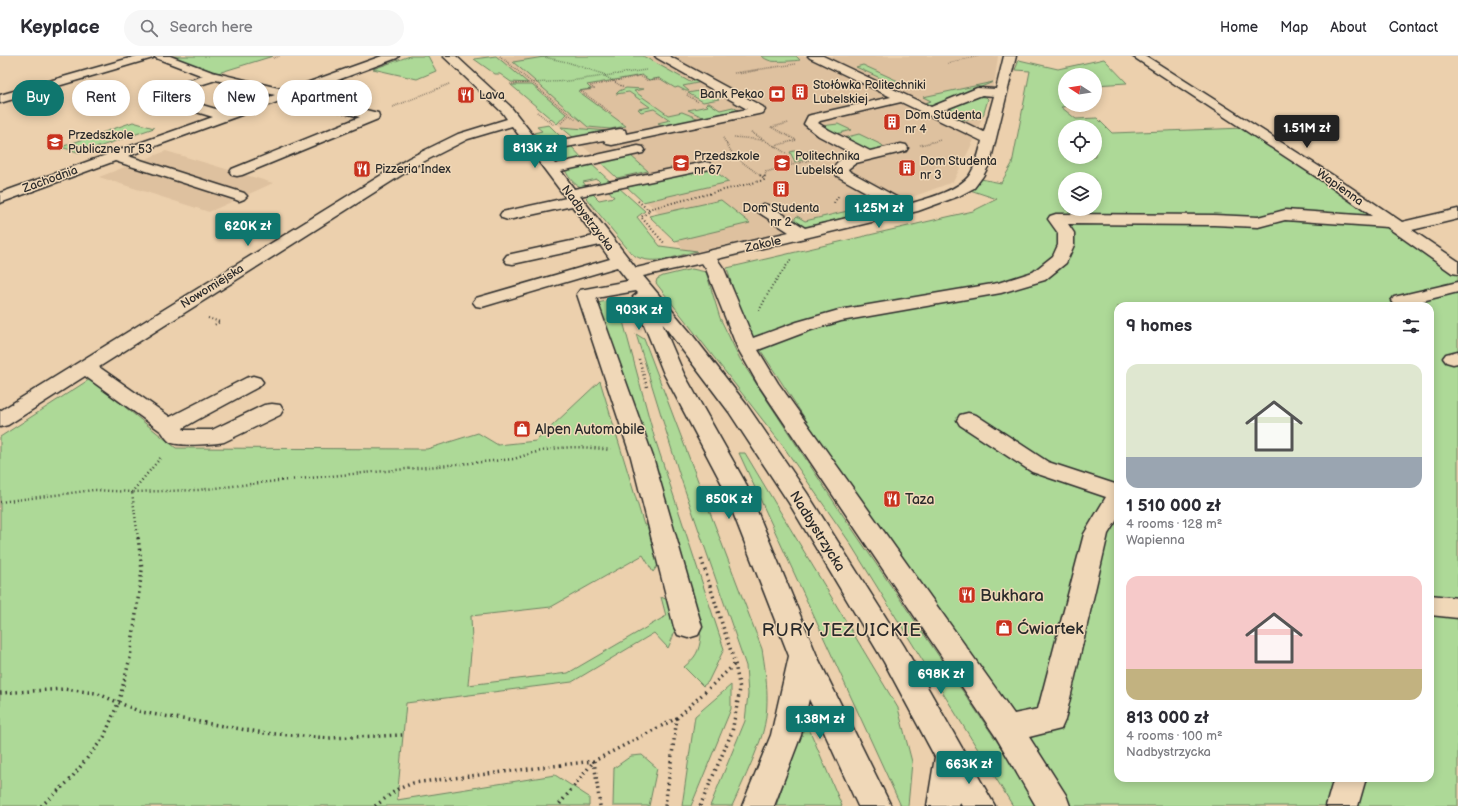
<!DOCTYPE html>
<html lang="en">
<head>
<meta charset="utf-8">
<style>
	body { margin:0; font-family:"Balsamiq Sans",sans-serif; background:#f7f7f7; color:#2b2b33; height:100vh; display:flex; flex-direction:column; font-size:15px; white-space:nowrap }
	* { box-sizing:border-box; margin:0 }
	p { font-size:13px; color:#7c7c81 }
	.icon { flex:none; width:22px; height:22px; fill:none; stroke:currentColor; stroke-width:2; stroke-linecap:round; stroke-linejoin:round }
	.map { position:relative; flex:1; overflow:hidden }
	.panel { position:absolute; left:1114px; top:246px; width:320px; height:480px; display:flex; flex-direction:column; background:#fff; border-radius:12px; box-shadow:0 2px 10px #0003 }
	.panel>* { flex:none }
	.top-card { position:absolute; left:12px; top:24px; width:380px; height:36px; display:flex; gap:8px }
	.needle { width:26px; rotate:282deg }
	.controls { position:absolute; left:1058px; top:12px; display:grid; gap:8px }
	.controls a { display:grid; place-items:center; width:44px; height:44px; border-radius:50%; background:#fff; box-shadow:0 2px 10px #0003; font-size:20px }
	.price { position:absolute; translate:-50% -34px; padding:0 9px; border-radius:4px; background:#0f766e; color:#fff; font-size:13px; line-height:26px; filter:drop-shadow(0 1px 2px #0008) }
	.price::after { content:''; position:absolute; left:50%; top:24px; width:12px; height:9px; margin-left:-6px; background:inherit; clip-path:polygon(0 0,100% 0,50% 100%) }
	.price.current { background:#222; color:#fff }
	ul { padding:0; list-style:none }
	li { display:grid; align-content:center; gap:8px; height:212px; padding:0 12px }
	li span { display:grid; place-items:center; height:124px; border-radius:12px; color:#555 }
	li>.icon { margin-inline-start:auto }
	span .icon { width:72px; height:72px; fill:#fffc; stroke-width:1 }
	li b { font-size:17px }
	h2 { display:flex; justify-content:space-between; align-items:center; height:48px; padding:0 12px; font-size:17px }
	.pill { padding:0 14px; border-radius:18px; background:#fff; box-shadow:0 2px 10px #0003; font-size:14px; line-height:36px }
	.pill.current { background:#0f766e; color:#fff }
	header { display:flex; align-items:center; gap:24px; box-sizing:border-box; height:56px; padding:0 20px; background:#fff; border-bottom:1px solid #e1e1e2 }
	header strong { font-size:19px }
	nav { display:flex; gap:22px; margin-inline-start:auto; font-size:14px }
	.search { width:280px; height:36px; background:#f7f7f7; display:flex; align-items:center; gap:10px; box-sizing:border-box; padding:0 14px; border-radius:22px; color:#7c7c81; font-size:15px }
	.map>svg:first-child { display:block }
	.built { fill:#dec19f }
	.green { fill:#add997; stroke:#6c8261; fill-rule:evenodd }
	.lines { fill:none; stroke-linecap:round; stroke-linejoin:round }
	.minor-casing { stroke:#2b2b2b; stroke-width:3 }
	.path-far3 { stroke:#2b2b2b; stroke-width:1.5; stroke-dasharray:0.5 1.5; stroke-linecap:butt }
	.path-far2 { stroke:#2b2b2b; stroke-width:2; stroke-dasharray:1 2.5; stroke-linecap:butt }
	.path-far1 { stroke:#2b2b2b; stroke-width:2.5; stroke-dasharray:1 3; stroke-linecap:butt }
	.path { stroke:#2b2b2b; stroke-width:3.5; stroke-dasharray:1.5 4; stroke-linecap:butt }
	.minor { fill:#f0d8b8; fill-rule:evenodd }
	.labels { text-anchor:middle; stroke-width:3; stroke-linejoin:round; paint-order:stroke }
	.far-poi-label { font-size:12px; fill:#2b2b2b; stroke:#f0d8b8; text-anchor:start }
	.far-street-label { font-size:12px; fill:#2b2b2b; stroke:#f0d8b8 }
	.poi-label { font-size:14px; fill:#2b2b2b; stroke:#f0d8b8; text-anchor:start }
	.street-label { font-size:14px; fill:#2b2b2b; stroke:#f0d8b8 }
	.near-poi-label { font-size:17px; fill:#2b2b2b; stroke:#f0d8b8; text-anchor:start }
	.near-neighbourhood-label { font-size:18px; letter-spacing:1px; fill:#2b2b2b; stroke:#f0d8b8 }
</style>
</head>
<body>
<header>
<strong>Keyplace</strong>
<div class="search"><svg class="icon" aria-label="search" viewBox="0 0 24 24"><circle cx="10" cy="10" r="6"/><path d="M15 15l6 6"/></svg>Search here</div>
<nav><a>Home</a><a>Map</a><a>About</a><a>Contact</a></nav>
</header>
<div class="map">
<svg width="1458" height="750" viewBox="0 0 1458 750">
	<rect width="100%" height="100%" fill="#ecd0ad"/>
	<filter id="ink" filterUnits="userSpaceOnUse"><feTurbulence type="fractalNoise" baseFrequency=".025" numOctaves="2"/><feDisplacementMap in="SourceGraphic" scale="8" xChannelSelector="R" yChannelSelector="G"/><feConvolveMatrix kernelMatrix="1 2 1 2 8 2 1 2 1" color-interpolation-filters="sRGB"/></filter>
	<g filter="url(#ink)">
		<g class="built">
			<path d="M480,0H998L995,23L975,82L953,126L877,154L686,198L656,154L554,65L519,33Z"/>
			<path d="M166,95L273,127L209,156L99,121Z"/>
		</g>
		<g class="green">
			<path d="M168,0H273L218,17Z"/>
			<path d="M410,0H428L436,15L417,23L373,13Z"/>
			<path d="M496,0L528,27L511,26L500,18H495L474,3Z"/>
			<path d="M550,0H643L690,26L699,24L702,26L683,30L689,35H686L678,31L675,32L659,22L649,24L642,19L587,29L591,33L578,35L626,70L610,73L588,71L513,6Z"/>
			<path d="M761,0H796L800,4C796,5 774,6 771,5C767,4 764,2 761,0Z"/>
			<path d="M1104,3L1127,27L1095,29V19H1065V49H1083L1061,51L1076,63L1097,62L1112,77L1244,72L1458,218V750H1057L752,281L736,244L727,212L973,155L997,143L964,132L976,122L1001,127L1012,108L1030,15L1015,14L1019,4L1058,13ZM1065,71H1095V101H1065ZM1065,123H1095V153H1065ZM1118,250H1430V722H1118Z"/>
			<path d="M863,9L907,29L900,31L856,11Z"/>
			<path d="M993,26L939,49L932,50L925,47L931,45L923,41Z"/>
			<path d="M511,29H532L566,58L557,68Z"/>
			<path d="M626,32L644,33L634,35L668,59L682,56L702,64C689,66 670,74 658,67L670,64L654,53L641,56L638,53L650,51L629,36L616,38L619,35Z"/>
			<path d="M704,34L719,43L703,46L688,37Z"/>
			<path d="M976,40L986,41L988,43L983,60C971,65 953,66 944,55L945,53Z"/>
			<path d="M709,47L720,54L733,51L741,56L707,63L688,54L708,50L706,48Z"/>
			<path d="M133,66L154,72L81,97L61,91Z"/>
			<path d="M838,68L851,74L836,78L821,70Z"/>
			<path d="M549,69L564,84C552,86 542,87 534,77L542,75L537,71Z"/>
			<path d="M561,71L608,75L574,82Z"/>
			<path d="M859,78L882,89L884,92L868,96L843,82Z"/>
			<path d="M571,90L584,104L560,108L553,100C555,92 563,92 571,90Z"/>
			<path d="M798,94L803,97L810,95L819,100L795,106L790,96Z"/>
			<path d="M631,100L648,115L617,122L600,106Z"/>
			<path d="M590,107L612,127L602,128L597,123L583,126L587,131C576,133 569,122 565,114Z"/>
			<path d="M711,112L729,126L643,146L627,131Z"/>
			<path d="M618,131L645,155L637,161L660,190L697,195C676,200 649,212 631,197L586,142L590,138H593L599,144L614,141L609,135Z"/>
			<path d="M874,143L879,144L882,147L877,154L806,171H802L795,167V162L797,160L805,165L873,149L866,144Z"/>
			<path d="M721,144L750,167L675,185L649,160Z"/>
			<path d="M692,213L706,216L720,262L740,303L838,452L1041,750H1013L848,484L783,390L656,227L657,223L663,220Z"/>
			<path d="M617,243L654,380L724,593L708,626L703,630L684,611C696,601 699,596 701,580L597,247Z"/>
			<path d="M636,278L644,283L762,593C767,623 771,656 760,685C752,707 742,728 732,750H710L745,665L748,638L746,610L679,417Z"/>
			<path d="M90,323L176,392L427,393L478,377L498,389L536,385L600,325L644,469H651L661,505L653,516L643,499L551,551L471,560L472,586L468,629L568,617L666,560L661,541L668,544C676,566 679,569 668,592L654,577L572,626L406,647L397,744L555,719L589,741V750H0V381Z"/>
			<path d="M739,397H745L898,652L912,706L908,750H901Z"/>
			<path d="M731,629V653L691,750H682L695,660Z"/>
			<path d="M806,671L810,675L842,750H776L802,672Z"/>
			<path d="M642,699L657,712L649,750H613L614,712L631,700Z"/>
		</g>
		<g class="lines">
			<defs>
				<g id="minor">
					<path d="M137,0H170L212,16L287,34L382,0H399L397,2L300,38L378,57L379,60L378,63L242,119L237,120L232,119L230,116L232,113L360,61L288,42L128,100L244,137L247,140L244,143L239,145L234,143L115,105L0,147V137L106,99L107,97L114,96L213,61L153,43L151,40L156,35L203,20L156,2L154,0L153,2L0,47V39ZM216,24L275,39L226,56L168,39Z"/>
					<path d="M443,0H456L510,50L540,88L620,73L625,74L626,78L747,53L657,2L655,0H669L763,51L765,54L763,57L612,89L607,88L604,84L545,95L555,108L638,90L643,91L645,94L643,97L561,115L574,133L705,106L710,107L712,110L710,113L580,140L636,212L789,176L758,156L756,153L758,150L764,148L770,150L805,172L893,151L837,120L834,113C835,104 847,101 855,99L819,80L804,68L808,60L811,59L891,41L810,2L808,0H823L931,51L977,32L996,33L1004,0H1016L990,107L983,120L974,132L959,140L918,155L717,203L724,213L753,282L797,266L839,254L998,227L1033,216L1053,200L1058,189V177L1048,163L1050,160L1056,158L1214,159L1258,161L1285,154L1372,160L1324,126L1132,0H1146L1334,120L1402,166L1458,153V163L1412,174L1458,205V218L1452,217L1387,171L1285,164L1258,171L1214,169L1068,168L1074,177V189L1066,207L1045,224L1001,237L841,265L811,274L758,294L778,327L1014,658L1038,653L1084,478L1106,441L1032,416L960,369L957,364L960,359L968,357L976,359L1048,406L1118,429V462L1108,478L1065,664L1061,673L1029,681L1066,739L1070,750H1036L996,681L758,328L737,291L706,213L702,207L643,220L690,276L746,348L807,437L904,590L995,750H962L960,747L959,750H927L935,701L884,606L789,447L729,356L662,267L684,318L745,426L817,600L891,750H858L809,643L801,679L774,750H742L771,679L789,600L721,426L664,318L633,241L638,237L636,235L596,242L653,401L702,571L698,579L688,582L678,579L674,571L631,401L577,238L580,234L628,225L617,211L482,251L476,250L473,246L476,242L610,203L600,189L513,208L507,207L504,203L507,199L594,180L572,150L508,164L502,162L500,159L502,156L566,142L512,70L468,83L419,108L99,311L170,361L246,322L253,320L260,322L263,326L260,330L197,364L183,372L184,374H212L264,349L272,348L280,349L283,354L280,359L224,386C214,388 178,391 170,386C167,384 164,379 162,376L85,320L8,369L0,371V355L409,102L458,78L507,63L502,56ZM982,39L994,40L984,76L941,55ZM901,46L982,85C979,97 976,110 969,120C957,135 926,143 909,148L849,115L848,113L856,107L906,95L908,92L906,89L901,88L870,95L829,74L818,67L820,65Z"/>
					<path d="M1458,226V236L1402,250L1394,249L1391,245L1394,241Z"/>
					<path d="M1458,295V307L1453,308L1446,306L1443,302L1446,298Z"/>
					<path d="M1430,539L1458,542V562L1430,559Z"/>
					<path d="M1334,722H1366L1358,750H1326Z"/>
				</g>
			</defs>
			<use href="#minor" class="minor-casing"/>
			<g class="path-far3">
				<path d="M500,0L576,64"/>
				<path d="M539,0L567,6L606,19"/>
				<path d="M273,2L280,0"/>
				<path d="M948,7L978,0"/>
				<path d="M734,17L796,8"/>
				<path d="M738,18L759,14"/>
				<path d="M605,20L623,31"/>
				<path d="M510,28L569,25L646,14"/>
				<path d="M687,39L698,46"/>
				<path d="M393,51L449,28"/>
				<path d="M537,56L554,69"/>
				<path d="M611,57L581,35L594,33L590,30L640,20L647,24L660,23"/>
				<path d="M561,67L569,59"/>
				<path d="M771,71L796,84"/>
				<path d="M772,71L789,67"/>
				<path d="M751,76L786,97L792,108"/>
				<path d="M734,81L763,84"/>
				<path d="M723,82L734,100L761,120"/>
				<path d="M920,89L941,84"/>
				<path d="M774,90L797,84"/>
				<path d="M765,120L766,116L821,101"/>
			</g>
			<g class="path-far2">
				<path d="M760,119L764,123"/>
				<path d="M638,145L650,155L641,161L665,188"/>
				<path d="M834,147L839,139"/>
				<path d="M648,153L764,124L765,119"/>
				<path d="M759,255L772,230L792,202"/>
				<path d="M208,262L220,266L214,269"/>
			</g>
			<g class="path-far1">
				<path d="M639,303L647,331"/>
				<path d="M0,446L94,434L132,436L162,400"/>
				<path d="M138,482L132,436L198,434L277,425L514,403C551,390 573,389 611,394"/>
			</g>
			<g class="path">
				<path d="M0,637L64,633L96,637L141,656L264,677L329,682L402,679"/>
				<path d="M41,750L69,725L104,681L119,645L130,602L142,514L138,481"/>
				<path d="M375,750L398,733L413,727L594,705L558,750"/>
				<path d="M600,750L594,705L677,662"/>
				<path d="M665,750L677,662L735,608"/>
				<path d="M700,750L732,676L740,633L735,608L701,502"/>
			</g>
			<use href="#minor" class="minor"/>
		</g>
	</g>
	<defs>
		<symbol id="building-square" viewBox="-11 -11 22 22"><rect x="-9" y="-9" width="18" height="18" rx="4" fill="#c8321e" stroke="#f0d8b8"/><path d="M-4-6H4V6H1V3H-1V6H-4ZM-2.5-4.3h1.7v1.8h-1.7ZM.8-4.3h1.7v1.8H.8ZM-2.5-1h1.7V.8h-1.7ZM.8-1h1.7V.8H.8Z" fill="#fff"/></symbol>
		<symbol id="bank-square" viewBox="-11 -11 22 22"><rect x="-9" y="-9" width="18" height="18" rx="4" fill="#c8321e" stroke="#f0d8b8"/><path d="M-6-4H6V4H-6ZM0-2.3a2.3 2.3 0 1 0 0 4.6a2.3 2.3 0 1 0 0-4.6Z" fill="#fff"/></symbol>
		<symbol id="restaurant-square" viewBox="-11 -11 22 22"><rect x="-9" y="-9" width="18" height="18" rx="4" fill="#c8321e" stroke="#f0d8b8"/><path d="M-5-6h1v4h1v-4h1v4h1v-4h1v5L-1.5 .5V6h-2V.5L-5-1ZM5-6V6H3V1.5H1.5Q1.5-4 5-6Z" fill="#fff"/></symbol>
		<symbol id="school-square" viewBox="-11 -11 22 22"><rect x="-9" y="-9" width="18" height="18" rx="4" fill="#c8321e" stroke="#f0d8b8"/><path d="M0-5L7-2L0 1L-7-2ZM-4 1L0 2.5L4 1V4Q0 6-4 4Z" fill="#fff"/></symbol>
		<symbol id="university-square" viewBox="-11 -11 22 22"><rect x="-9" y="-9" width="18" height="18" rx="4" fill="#c8321e" stroke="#f0d8b8"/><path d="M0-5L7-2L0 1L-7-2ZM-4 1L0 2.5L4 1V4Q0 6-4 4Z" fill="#fff"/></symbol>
		<symbol id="shop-square" viewBox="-11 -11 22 22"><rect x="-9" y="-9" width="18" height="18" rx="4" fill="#c8321e" stroke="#f0d8b8"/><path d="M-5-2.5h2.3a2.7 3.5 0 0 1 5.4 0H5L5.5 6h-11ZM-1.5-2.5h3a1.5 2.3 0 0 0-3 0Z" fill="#fff"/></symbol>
	</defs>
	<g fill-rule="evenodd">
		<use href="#building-square" x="790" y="26" width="20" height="20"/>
		<use href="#bank-square" x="767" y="28" width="20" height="20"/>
		<use href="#restaurant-square" x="456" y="29" width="20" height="20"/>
		<use href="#building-square" x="882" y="56" width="20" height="20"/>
		<use href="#school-square" x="45" y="76" width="20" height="20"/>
		<use href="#school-square" x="671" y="97" width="20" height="20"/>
		<use href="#university-square" x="772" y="97" width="20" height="20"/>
		<use href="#building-square" x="897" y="102" width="20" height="20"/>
		<use href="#restaurant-square" x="352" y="103" width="20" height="20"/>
		<use href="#building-square" x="771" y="123" width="20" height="20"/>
		<use href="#shop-square" x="512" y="363" width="20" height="20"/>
		<use href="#restaurant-square" x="882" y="433" width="20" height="20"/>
		<use href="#restaurant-square" x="957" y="529" width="20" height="20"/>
		<use href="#shop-square" x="994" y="562" width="20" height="20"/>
	</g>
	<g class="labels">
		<g class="far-poi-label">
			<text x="813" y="33">Stołówka Politechniki<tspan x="813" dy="14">Lubelskiej</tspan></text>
			<text x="764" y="42" text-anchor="end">Bank Pekao</text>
			<text x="479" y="43">Lava</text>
			<text x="905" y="63">Dom Studenta<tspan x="905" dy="14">nr 4</tspan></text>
			<text x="68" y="83">Przedszkole<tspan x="68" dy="14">Publiczne nr 53</tspan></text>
			<text x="694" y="104">Przedszkole<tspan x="694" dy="14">nr 67</tspan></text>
			<text x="795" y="104">Politechnika<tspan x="795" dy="14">Lubelska</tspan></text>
			<text x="920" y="109">Dom Studenta<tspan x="920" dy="14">nr 3</tspan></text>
			<text x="375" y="117">Pizzeria Index</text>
			<text x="781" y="156" text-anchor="middle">Dom Studenta<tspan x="781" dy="14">nr 2</tspan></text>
		</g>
		<g class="far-street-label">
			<text transform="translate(50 123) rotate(-20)" y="4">Zachodnia</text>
			<text transform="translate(1340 131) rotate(35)" y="4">Wapienna</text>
			<text transform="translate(588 162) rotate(53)" y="4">Nadbystrzycka</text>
			<text transform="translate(763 188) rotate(-13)" y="4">Zakole</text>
			<text transform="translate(212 230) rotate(-32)" y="4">Nowomiejska</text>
		</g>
		<g class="poi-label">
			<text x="535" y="378">Alpen Automobile</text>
			<text x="905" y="448">Taza</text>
		</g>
		<g class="street-label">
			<text transform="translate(818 475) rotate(58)" y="5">Nadbystrzycka</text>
		</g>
		<g class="near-poi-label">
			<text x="980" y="545">Bukhara</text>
			<text x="1017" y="578">Ćwiartek</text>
		</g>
		<g class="near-neighbourhood-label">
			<text x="842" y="580">RURY JEZUICKIE</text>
		</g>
	</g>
</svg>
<div class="controls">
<a><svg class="needle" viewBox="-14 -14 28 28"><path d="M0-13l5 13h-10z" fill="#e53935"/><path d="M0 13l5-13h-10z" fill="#7c7c81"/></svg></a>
<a><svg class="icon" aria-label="locate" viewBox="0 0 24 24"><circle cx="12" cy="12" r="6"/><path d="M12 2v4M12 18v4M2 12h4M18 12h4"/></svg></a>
<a><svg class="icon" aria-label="layers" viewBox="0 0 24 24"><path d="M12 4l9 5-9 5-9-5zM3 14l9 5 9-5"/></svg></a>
</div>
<b class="price current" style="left:1307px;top:93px">1.51M zł</b>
<b class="price" style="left:535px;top:113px">813K zł</b>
<b class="price" style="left:879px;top:173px">1.25M zł</b>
<b class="price" style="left:248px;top:191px">620K zł</b>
<b class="price" style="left:639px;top:275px">903K zł</b>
<b class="price" style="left:729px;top:464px">850K zł</b>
<b class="price" style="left:941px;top:639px">698K zł</b>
<b class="price" style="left:820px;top:684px">1.38M zł</b>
<b class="price" style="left:969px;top:729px">663K zł</b>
<div class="top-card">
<a class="pill current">Buy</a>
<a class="pill">Rent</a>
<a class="pill">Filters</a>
<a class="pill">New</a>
<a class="pill">Apartment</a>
</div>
<section class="panel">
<h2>9 homes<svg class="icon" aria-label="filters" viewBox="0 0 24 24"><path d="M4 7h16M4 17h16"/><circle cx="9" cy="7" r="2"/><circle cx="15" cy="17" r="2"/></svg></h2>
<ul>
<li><span style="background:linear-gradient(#dfe7d0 75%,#9aa5b1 0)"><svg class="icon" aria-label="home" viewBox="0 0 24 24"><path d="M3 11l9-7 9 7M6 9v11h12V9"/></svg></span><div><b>1 510 000 zł</b><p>4 rooms · 128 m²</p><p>Wapienna</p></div></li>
<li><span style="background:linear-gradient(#f6c9c9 75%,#c2b280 0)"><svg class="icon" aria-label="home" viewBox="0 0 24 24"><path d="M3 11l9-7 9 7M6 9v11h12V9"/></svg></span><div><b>813 000 zł</b><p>4 rooms · 100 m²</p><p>Nadbystrzycka</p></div></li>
</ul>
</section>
</div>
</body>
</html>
